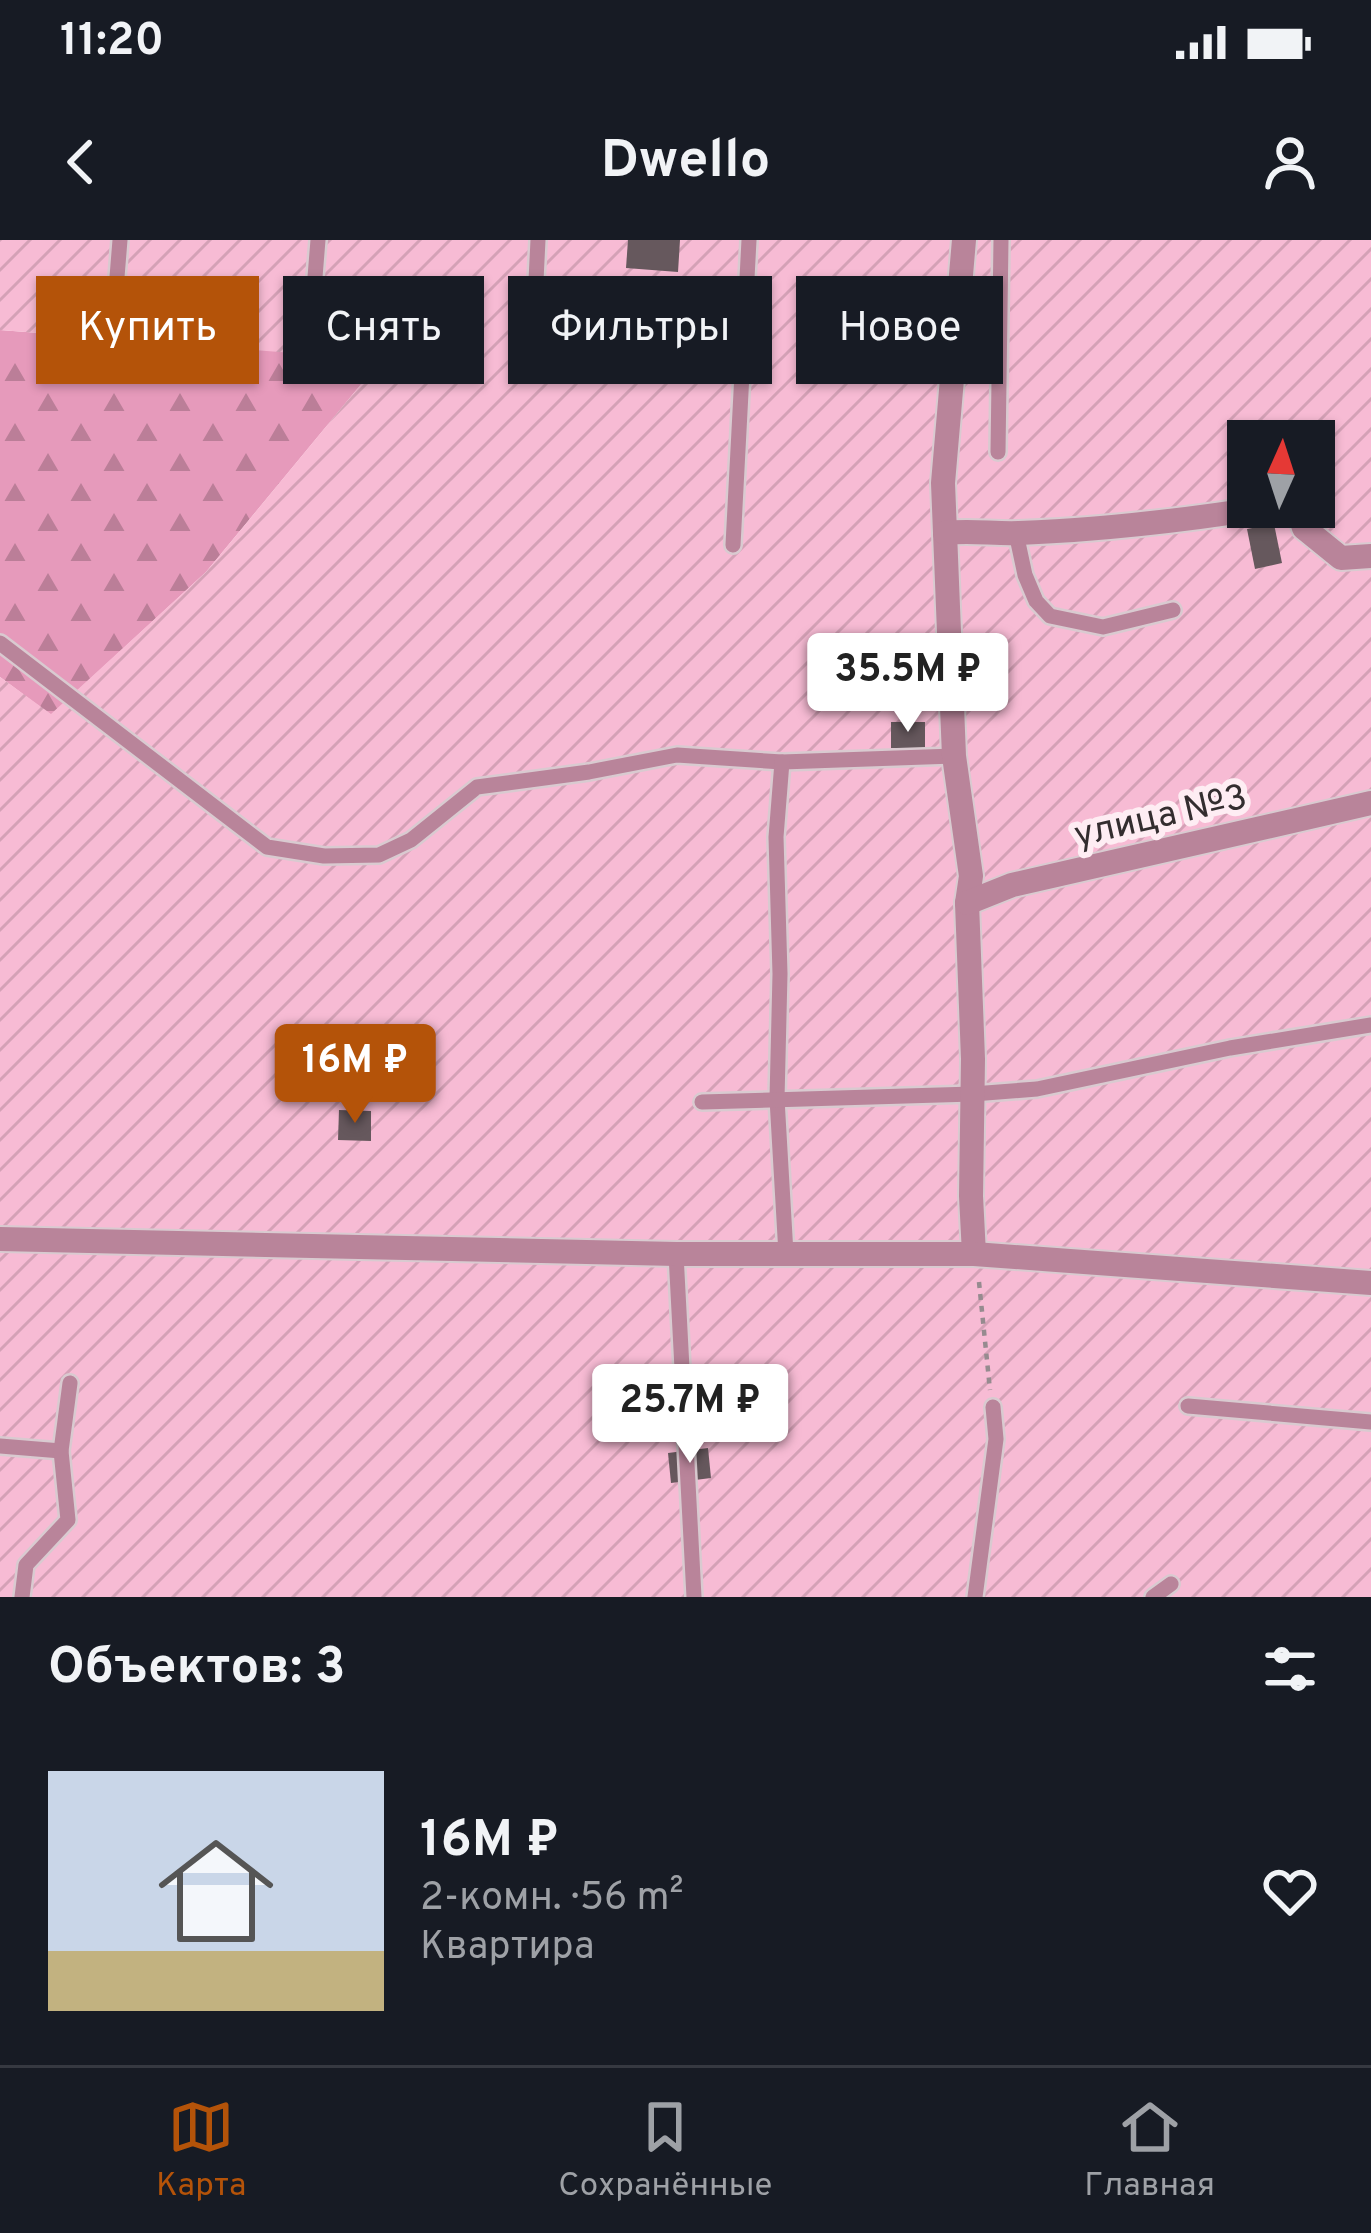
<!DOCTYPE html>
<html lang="ru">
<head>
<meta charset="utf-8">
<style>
	body { margin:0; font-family:Overpass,sans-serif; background:#20242c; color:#f1f3f6; height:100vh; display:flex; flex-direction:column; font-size:45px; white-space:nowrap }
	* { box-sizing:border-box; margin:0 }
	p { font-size:39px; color:#9ea1a6 }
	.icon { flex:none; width:66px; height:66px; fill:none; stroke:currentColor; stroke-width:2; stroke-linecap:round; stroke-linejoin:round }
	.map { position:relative; height:1357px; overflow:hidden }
	.side { display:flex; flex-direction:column; background:#171b24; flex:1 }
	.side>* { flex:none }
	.hud { position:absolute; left:36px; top:36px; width:1299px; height:108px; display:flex; gap:24px }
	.needle { width:78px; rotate:3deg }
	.controls { position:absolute; left:1227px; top:180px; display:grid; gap:24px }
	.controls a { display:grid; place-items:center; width:108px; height:108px; border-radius:0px; background:#171b24; box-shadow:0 3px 9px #0004; font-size:60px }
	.price { position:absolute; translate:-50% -102px; padding:0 27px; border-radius:12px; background:#fff; color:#222; font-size:39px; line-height:78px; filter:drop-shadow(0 3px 6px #0008) }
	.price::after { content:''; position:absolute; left:50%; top:72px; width:36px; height:27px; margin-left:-18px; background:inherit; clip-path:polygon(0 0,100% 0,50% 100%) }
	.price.selected { background:#b45309; color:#fff }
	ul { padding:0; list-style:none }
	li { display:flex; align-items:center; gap:36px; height:300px; padding:0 48px }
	li span { display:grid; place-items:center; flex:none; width:336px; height:240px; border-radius:0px; color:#555 }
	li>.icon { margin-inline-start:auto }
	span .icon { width:144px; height:144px; fill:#fffc; stroke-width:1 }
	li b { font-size:51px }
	h2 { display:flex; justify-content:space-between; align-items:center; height:144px; padding:0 48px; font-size:51px }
	.pill { padding:0 42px; border-radius:0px; background:#171b24; box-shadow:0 3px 9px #0004; font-size:42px; line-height:108px }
	.pill.selected { background:#b45309; color:#fff }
	.status { display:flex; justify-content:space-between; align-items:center; height:84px; padding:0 60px; background:#171b24; direction:ltr }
	.status svg { height:33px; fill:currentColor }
	header { display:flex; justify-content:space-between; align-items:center; height:156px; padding:0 48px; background:#171b24; font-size:54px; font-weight:700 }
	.menu { display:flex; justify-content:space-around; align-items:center; height:168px; border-top:3px solid #363941; background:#171b24; font-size:33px; color:#9ea1a6 }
	.menu a { display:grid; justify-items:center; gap:6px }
	.menu .selected { color:#b45309 }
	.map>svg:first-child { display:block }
	.forest { fill:url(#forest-firs) }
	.garden { fill:url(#garden-furrows); fill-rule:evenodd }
	.building { fill:#66585d }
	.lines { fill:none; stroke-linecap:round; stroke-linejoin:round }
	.service-casing { stroke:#d9cad0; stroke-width:20 }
	.minor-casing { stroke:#d9cad0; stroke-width:28 }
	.path { stroke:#968b8f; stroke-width:4.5; stroke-dasharray:6 6; stroke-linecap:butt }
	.service { stroke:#b9849a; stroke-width:15 }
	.minor { stroke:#b9849a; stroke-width:24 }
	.labels { text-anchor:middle; stroke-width:12; stroke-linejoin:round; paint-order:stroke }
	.street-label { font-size:36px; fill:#332d2f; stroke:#feedf3 }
</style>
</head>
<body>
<div class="status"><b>11:20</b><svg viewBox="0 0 49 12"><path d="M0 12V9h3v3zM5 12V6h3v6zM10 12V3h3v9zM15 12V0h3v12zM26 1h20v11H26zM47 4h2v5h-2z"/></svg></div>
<header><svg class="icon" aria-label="back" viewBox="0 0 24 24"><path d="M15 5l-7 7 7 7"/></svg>Dwello<svg class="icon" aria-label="person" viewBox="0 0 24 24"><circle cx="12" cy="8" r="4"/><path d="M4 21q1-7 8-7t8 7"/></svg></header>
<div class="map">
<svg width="1371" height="1357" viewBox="0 0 1371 1357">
	<defs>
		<pattern id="forest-firs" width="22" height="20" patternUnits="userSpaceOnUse" patternTransform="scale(3)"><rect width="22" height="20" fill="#e69abb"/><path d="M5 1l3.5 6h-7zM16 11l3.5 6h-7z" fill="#bb7e98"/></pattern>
		<pattern id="garden-furrows" width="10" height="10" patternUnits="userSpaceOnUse" patternTransform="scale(3)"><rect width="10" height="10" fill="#f7bbd4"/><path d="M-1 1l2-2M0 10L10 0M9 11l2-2" fill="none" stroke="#d4a1b6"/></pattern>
	</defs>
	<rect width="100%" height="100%" fill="#feedf3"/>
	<path class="forest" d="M0,90L382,119L206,332L51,475L0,437Z"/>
	<path class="garden" d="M0,0H1371V1357H0V437L51,474L206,332L381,120L0,90ZM1248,201H1314V267H1248Z"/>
	<g class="building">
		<path d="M628,0H680L678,32L626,28Z"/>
		<path d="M1274,284L1282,323L1255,329L1247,289Z"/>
		<rect x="891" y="482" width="34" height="26"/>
		<path d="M339,870L371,871V901L338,900Z"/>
		<path d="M708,1208L711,1238L671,1243L668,1213Z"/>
	</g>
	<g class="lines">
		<defs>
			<g id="service">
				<path d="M114,74L120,0"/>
				<path d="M312,74L318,0"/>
				<path d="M533,101L538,0"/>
				<path d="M998,212L1001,0"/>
				<path d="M1016,293L1025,335L1036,361L1050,376L1103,387L1173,370"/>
				<path d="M733,305L749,0"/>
				<path d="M0,403L267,607L324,616L379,615L411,600L477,547L589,532L677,515L782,522L954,516"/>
				<path d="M782,522L776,597L780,734L777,859L786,1014"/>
				<path d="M702,862L973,854L1037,849L1230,808L1371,785"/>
				<path d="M676,1014L694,1357"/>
				<path d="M1188,1166L1371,1182"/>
				<path d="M0,1206L61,1211"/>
				<path d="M22,1357L26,1325L68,1280L61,1211L70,1143"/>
				<path d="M975,1357L996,1199L993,1167"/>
				<path d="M1153,1357L1171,1344"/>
			</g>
			<g id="minor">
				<path d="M964,0L943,243L954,516L971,636L967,663L973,819L971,956L974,1014"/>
				<path d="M1297,267L1304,288L1341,318L1371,316"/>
				<path d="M945,293C970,290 994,294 1019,293C1103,290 1187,280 1269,267"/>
				<path d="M967,663L1012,645L1371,563"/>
				<path d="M0,999L676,1014H974L1371,1043"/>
			</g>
		</defs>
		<use href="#service" class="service-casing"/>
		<use href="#minor" class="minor-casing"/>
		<path class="path" d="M979,1042L990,1150"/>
		<use href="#service" class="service"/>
		<use href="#minor" class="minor"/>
	</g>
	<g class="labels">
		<g class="street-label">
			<text transform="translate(1160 574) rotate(-13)" y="13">улица №3</text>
		</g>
	</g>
</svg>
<div class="controls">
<a><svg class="needle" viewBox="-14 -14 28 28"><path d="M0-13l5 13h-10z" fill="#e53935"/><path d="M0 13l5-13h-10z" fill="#9ea1a6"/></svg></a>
</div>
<b class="price" style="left:908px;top:495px">35.5M ₽</b>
<b class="price selected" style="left:355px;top:886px">16M ₽</b>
<b class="price" style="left:690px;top:1226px">25.7M ₽</b>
<div class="hud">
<a class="pill selected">Купить</a>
<a class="pill">Снять</a>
<a class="pill">Фильтры</a>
<a class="pill">Новое</a>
</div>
</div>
<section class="side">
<h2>Объектов: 3<svg class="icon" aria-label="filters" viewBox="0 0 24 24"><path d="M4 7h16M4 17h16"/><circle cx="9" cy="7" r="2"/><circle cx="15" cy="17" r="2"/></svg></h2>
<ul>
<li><span style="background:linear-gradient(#c9d6e8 75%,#c2b280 0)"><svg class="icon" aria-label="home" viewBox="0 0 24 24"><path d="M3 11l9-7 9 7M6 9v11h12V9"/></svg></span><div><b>16M ₽</b><p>2-комн. · 56 m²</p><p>Квартира</p></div><svg class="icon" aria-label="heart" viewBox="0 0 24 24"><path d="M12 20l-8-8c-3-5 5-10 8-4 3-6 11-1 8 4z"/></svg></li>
</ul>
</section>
<nav class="menu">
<a class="selected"><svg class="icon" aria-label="map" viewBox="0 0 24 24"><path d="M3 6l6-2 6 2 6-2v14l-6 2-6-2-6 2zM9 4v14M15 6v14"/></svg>Карта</a>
<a><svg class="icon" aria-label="saved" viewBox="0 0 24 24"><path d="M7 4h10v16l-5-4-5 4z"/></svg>Сохранённые</a>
<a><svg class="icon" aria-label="home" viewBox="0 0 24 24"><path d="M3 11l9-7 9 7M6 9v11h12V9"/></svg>Главная</a>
</nav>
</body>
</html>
